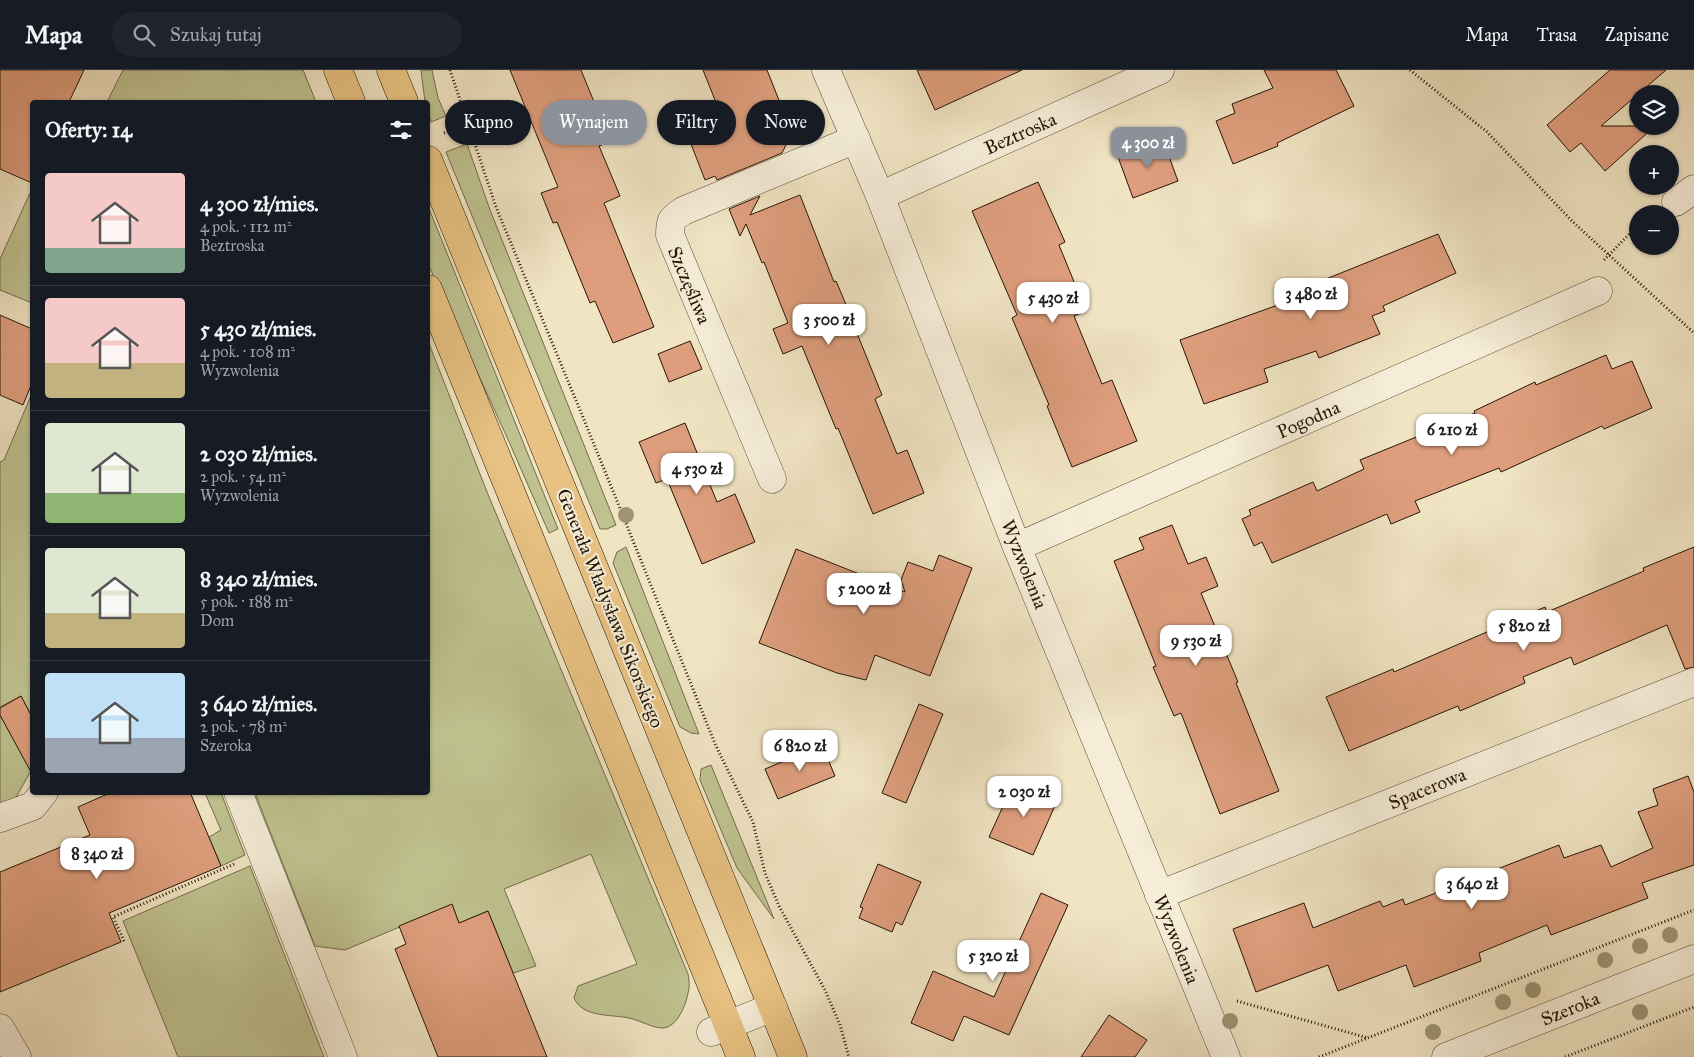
<!DOCTYPE html>
<html lang="pl">
<head>
<meta charset="utf-8">
<style>
	body { margin:0; font-family:"IM FELL Great Primer",serif; background:#20242c; color:#f1f3f6; height:100vh; display:flex; flex-direction:column; font-size:19px; white-space:nowrap }
	* { box-sizing:border-box; margin:0 }
	p { font-size:16px; color:#9ea1a6 }
	.icon { flex:none; width:28px; height:28px; fill:none; stroke:currentColor; stroke-width:2; stroke-linecap:round; stroke-linejoin:round }
	.map { position:relative; flex:1; overflow:hidden }
	.details { position:absolute; left:30px; top:30px; width:400px; height:695px; display:flex; flex-direction:column; background:#171b24; border-radius:5px; box-shadow:0 1px 4px #0004 }
	.details>* { flex:none }
	.hud { position:absolute; left:445px; top:30px; width:475px; height:45px; display:flex; gap:10px }
	.controls { position:absolute; left:1629px; top:15px; display:grid; gap:10px }
	.controls a { display:grid; place-items:center; width:50px; height:50px; border-radius:50%; background:#171b24; box-shadow:0 1px 4px #0004; font-size:25px }
	.price { position:absolute; translate:-50% -42px; padding:0 11px; border-radius:10px; background:#fff; color:#222; font-size:16px; line-height:32px; filter:drop-shadow(0 1px 2px #0008) }
	.price::after { content:''; position:absolute; left:50%; top:30px; width:15px; height:11px; margin-left:-8px; background:inherit; clip-path:polygon(0 0,100% 0,50% 100%) }
	.price.current { background:#8c9099; color:#fff }
	ul { padding:0; list-style:none }
	li { display:flex; align-items:center; gap:15px; height:125px; padding:0 15px }
	li+li { border-top:1px solid #363941 }
	li span { display:grid; place-items:center; flex:none; width:140px; height:100px; border-radius:5px; color:#555 }
	li>.icon { margin-inline-start:auto }
	span .icon { width:60px; height:60px; fill:#fffc; stroke-width:1 }
	li b { font-size:21px }
	h2 { display:flex; justify-content:space-between; align-items:center; height:60px; padding:0 15px; font-size:21px }
	.pill { padding:0 18px; border-radius:22px; background:#171b24; box-shadow:0 1px 4px #0004; font-size:18px; line-height:45px }
	.pill.current { background:#8c9099; color:#fff }
	header { display:flex; align-items:center; gap:30px; box-sizing:border-box; height:70px; padding:0 25px; background:#171b24; border-bottom:1px solid #363941 }
	header strong { font-size:24px }
	nav { display:flex; gap:28px; margin-inline-start:auto; font-size:18px }
	.search { width:350px; height:45px; background:#20242c; display:flex; align-items:center; gap:12px; box-sizing:border-box; padding:0 18px; border-radius:28px; color:#9ea1a6; font-size:19px }
	.map>svg:first-child { display:block }
	.green { fill:#bfc290; stroke:#726c4a }
	.building { fill:#de9e7d; stroke:#251605 }
	.lines { fill:none; stroke-linecap:round; stroke-linejoin:round }
	.minor-casing { stroke:#584a34; stroke-width:29 }
	.major-casing { stroke:#251605; stroke-width:29 }
	.path { stroke:#251605; stroke-width:3; stroke-dasharray:1 2.5; stroke-linecap:butt }
	.minor { stroke:#f5edd8; stroke-width:28 }
	.major { stroke:#e8c282; stroke-width:28 }
	.tree { fill:#9e9475 }
	.labels { text-anchor:middle; stroke-width:4; stroke-linejoin:round; paint-order:stroke }
	.street-label { font-size:19px; fill:#251605; stroke:#f5edd8 }
</style>
</head>
<body>
<header>
<strong>Mapa</strong>
<div class="search"><svg class="icon" aria-label="search" viewBox="0 0 24 24"><circle cx="10" cy="10" r="6"/><path d="M15 15l6 6"/></svg>Szukaj tutaj</div>
<nav><a>Mapa</a><a>Trasa</a><a>Zapisane</a></nav>
</header>
<div class="map">
<svg width="1694" height="987" viewBox="0 0 1694 987">
	<rect width="100%" height="100%" fill="#f0e4c3"/>
	<filter id="stains"><feTurbulence type="fractalNoise" baseFrequency=".004" numOctaves="4"/><feColorMatrix values="0 0 0 0 .2 0 0 0 0 .09 0 0 0 0 .02 0 0 0 .5 -.17"/></filter>
	<radialGradient id="worn" r=".72"><stop offset=".6" stop-color="#630" stop-opacity="0"/><stop offset="1" stop-color="#630" stop-opacity=".3"/></radialGradient>
	<g class="green">
		<path d="M123,0H303L316,32H107Z"/>
		<path d="M421,0H432L438,28L446,46L431,52L428,42V32H425Z"/>
		<path d="M467,74L490,140L616,455L607,459H600L446,82Z"/>
		<path d="M30,123L32,124V233L0,220V189Z"/>
		<path d="M428,136L558,459L549,463L510,374L428,194Z"/>
		<path d="M428,271L487,422L688,904C689,910 690,917 688,923C686,935 677,958 662,958C653,958 639,950 629,948C610,944 583,948 574,928L578,916L637,894L591,784L504,819L536,896L513,903L488,841L459,853L452,835L345,880L315,876L255,723L428,722Z"/>
		<path d="M32,323V647L21,626L0,637V392L4,390Z"/>
		<path d="M626,477L699,664L691,663L680,657L613,493L617,482Z"/>
		<path d="M0,645L24,687L32,683V699L14,731L0,736Z"/>
		<path d="M711,695L774,849L737,798L700,710L701,699Z"/>
		<path d="M205,723H221L245,785L221,796L209,767L221,760Z"/>
		<path d="M250,796L324,987H178L123,851Z"/>
	</g>
	<g class="building">
		<path d="M0,0H84L69,32H32V113L0,99Z"/>
		<path d="M510,0H581L601,49L595,51L604,74L599,76L620,126L604,133L654,257L613,273L595,231L590,233L557,152L553,153L541,123L558,117Z"/>
		<path d="M703,0H767L792,63L782,83L717,110L715,106L705,110L691,74L727,60Z"/>
		<path d="M917,0H1022L935,40Z"/>
		<path d="M1264,0H1336L1354,36L1277,73L1278,76L1233,94L1216,51L1235,43L1232,34L1273,18Z"/>
		<path d="M1610,0H1666L1601,56H1655L1605,101L1581,73L1570,82L1547,55Z"/>
		<path d="M1163,70L1178,111L1133,128L1118,87Z"/>
		<path d="M1038,112L1065,172L1059,175L1086,241L1074,246L1102,314L1112,310L1137,371L1072,397L1047,336L1049,335L1012,248L1017,245L972,141Z"/>
		<path d="M800,125L834,212L836,211L853,251H852L882,325L875,329L897,384L907,380L924,423L873,444L838,358L836,359L802,276L783,284L773,259L788,253L764,192L762,193L746,154L740,166L729,139L760,126L750,145Z"/>
		<path d="M1438,164L1456,203L1383,236L1385,241L1372,246L1380,264L1319,288L1316,281L1264,299L1268,312L1204,334L1180,270L1289,231L1286,225Z"/>
		<path d="M0,245L32,259V313L23,335L0,325Z"/>
		<path d="M690,271L702,299L669,312L658,284Z"/>
		<path d="M1606,285L1612,299L1632,291L1652,338L1604,359L1602,356L1501,402L1499,398L1415,431L1420,442L1391,454L1387,444L1272,493L1262,472L1254,476L1242,449L1251,445L1249,440L1313,412L1317,421L1364,399L1360,390L1475,343L1474,341L1535,312L1536,315Z"/>
		<path d="M685,353L717,432L735,424L755,472L702,494L667,409L656,413L639,372Z"/>
		<path d="M1172,455L1188,494L1206,487L1218,516L1201,523L1238,612L1236,613L1279,721L1220,744L1181,643L1174,646L1153,597L1156,596L1114,491L1144,479L1139,468Z"/>
		<path d="M1694,477V597L1685,599L1667,555L1574,595L1571,587L1523,607L1525,613L1460,641L1458,636L1349,681L1326,627L1393,599L1394,602L1545,537L1547,542L1644,501L1643,498Z"/>
		<path d="M796,479L905,522L901,510L908,492L933,501L939,485L972,498L930,606L875,585L866,610L837,603L759,573Z"/>
		<path d="M21,626L32,647V704L0,645V638Z"/>
		<path d="M919,634L943,644L906,733L882,723Z"/>
		<path d="M822,675L835,706L778,729L765,699Z"/>
		<path d="M1688,706L1694,722V795L1642,813L1648,828L1551,865L1547,855L1479,883L1481,891L1414,917L1406,895L1338,921L1328,895L1256,922L1233,859L1304,833L1313,858L1380,831L1383,837L1403,829L1405,835L1559,775L1564,788L1601,775L1611,797L1653,778L1638,742L1658,735L1653,719Z"/>
		<path d="M1015,710L1058,729L1033,785L989,767Z"/>
		<path d="M112,722H190L221,796L109,843L121,872L0,922V802L90,765L78,737Z"/>
		<path d="M878,794L921,812L902,855L896,852L892,862L859,848L863,838L860,837Z"/>
		<path d="M1041,823L1068,835L1009,965L964,946L953,971L911,953L933,901L994,927Z"/>
		<path d="M452,834L459,853L488,841L547,987H438L395,879L406,874L399,856Z"/>
		<path d="M1109,945L1147,970L1135,987H1081Z"/>
	</g>
	<g class="lines">
		<defs>
			<g id="minor">
				<path d="M826,0L880,126L1017,477L1226,987"/>
				<path d="M880,126L1160,0"/>
				<path d="M1676,132L1694,119"/>
				<path d="M772,409L670,165C670,150 671,149 683,141L856,69"/>
				<path d="M1017,477L1598,221"/>
				<path d="M238,722L343,987"/>
				<path d="M0,748L33,736L44,722"/>
				<path d="M1159,825L1694,612"/>
				<path d="M0,958L17,987"/>
				<path d="M711,962L773,937"/>
				<path d="M1446,987L1694,889"/>
			</g>
			<g id="major">
				<path d="M338,0L351,32"/>
				<path d="M391,0L404,32"/>
				<path d="M428,90L793,987"/>
				<path d="M428,219L741,987"/>
			</g>
		</defs>
		<use href="#minor" class="minor-casing"/>
		<use href="#major" class="major-casing"/>
		<g class="path">
			<path d="M450,0L496,137L587,357L716,676L753,752L765,803L779,836L825,920L840,955L849,987"/>
			<path d="M1410,0L1487,62L1573,152L1694,263"/>
			<path d="M444,63L470,56"/>
			<path d="M1604,190L1638,155"/>
			<path d="M124,871L113,847L234,794"/>
			<path d="M1237,931L1368,968"/>
			<path d="M1319,987L1694,840"/>
			<path d="M1565,987L1694,937"/>
		</g>
		<use href="#minor" class="minor"/>
		<use href="#major" class="major"/>
	</g>
	<g class="tree">
		<circle cx="626" cy="445" r="8"/>
		<circle cx="1670" cy="865" r="8"/>
		<circle cx="1640" cy="876" r="8"/>
		<circle cx="1605" cy="890" r="8"/>
		<circle cx="1533" cy="920" r="8"/>
		<circle cx="1503" cy="932" r="8"/>
		<circle cx="1640" cy="942" r="8"/>
		<circle cx="1230" cy="951" r="8"/>
		<circle cx="1433" cy="962" r="8"/>
	</g>
	<g class="labels">
		<g class="street-label">
			<text transform="translate(1020 63) rotate(-24)" y="7">Beztroska</text>
			<text transform="translate(690 215) rotate(67)" y="7">Szczęśliwa</text>
			<text transform="translate(1308 349) rotate(-24)" y="7">Pogodna</text>
			<text transform="translate(1025 494) rotate(68)" y="7">Wyzwolenia</text>
			<text transform="translate(611 538) rotate(68)" y="7">Generała Władysława Sikorskiego</text>
			<text transform="translate(1427 718) rotate(-22)" y="7">Spacerowa</text>
			<text transform="translate(1177 869) rotate(68)" y="7">Wyzwolenia</text>
			<text transform="translate(1570 938) rotate(-22)" y="7">Szeroka</text>
		</g>
	</g>
	<rect width="100%" height="100%" filter="url(#stains)"/>
	<rect width="100%" height="100%" fill="url(#worn)"/>
</svg>
<div class="controls">
<a><svg class="icon" aria-label="layers" viewBox="0 0 24 24"><path d="M12 4l9 5-9 5-9-5zM3 14l9 5 9-5"/></svg></a>
<a>+</a>
<a>−</a>
</div>
<b class="price current" style="left:1148px;top:99px">4 300 zł</b>
<b class="price" style="left:1311px;top:250px">3 480 zł</b>
<b class="price" style="left:1053px;top:254px">5 430 zł</b>
<b class="price" style="left:829px;top:276px">3 500 zł</b>
<b class="price" style="left:1452px;top:386px">6 210 zł</b>
<b class="price" style="left:697px;top:425px">4 530 zł</b>
<b class="price" style="left:864px;top:545px">5 200 zł</b>
<b class="price" style="left:1524px;top:582px">5 820 zł</b>
<b class="price" style="left:1196px;top:597px">9 530 zł</b>
<b class="price" style="left:800px;top:702px">6 820 zł</b>
<b class="price" style="left:1024px;top:748px">2 030 zł</b>
<b class="price" style="left:97px;top:810px">8 340 zł</b>
<b class="price" style="left:1472px;top:840px">3 640 zł</b>
<b class="price" style="left:993px;top:912px">5 320 zł</b>
<div class="hud">
<a class="pill">Kupno</a>
<a class="pill current">Wynajem</a>
<a class="pill">Filtry</a>
<a class="pill">Nowe</a>
</div>
<section class="details">
<h2>Oferty: 14<svg class="icon" aria-label="filters" viewBox="0 0 24 24"><path d="M4 7h16M4 17h16"/><circle cx="9" cy="7" r="2"/><circle cx="15" cy="17" r="2"/></svg></h2>
<ul>
<li><span style="background:linear-gradient(#f6c9c9 75%,#7fa58c 0)"><svg class="icon" aria-label="home" viewBox="0 0 24 24"><path d="M3 11l9-7 9 7M6 9v11h12V9"/></svg></span><div><b>4 300 zł/mies.</b><p>4 pok. · 112 m²</p><p>Beztroska</p></div></li>
<li><span style="background:linear-gradient(#f6c9c9 65%,#c2b280 0)"><svg class="icon" aria-label="home" viewBox="0 0 24 24"><path d="M3 11l9-7 9 7M6 9v11h12V9"/></svg></span><div><b>5 430 zł/mies.</b><p>4 pok. · 108 m²</p><p>Wyzwolenia</p></div></li>
<li><span style="background:linear-gradient(#dfe7d0 70%,#8fb573 0)"><svg class="icon" aria-label="home" viewBox="0 0 24 24"><path d="M3 11l9-7 9 7M6 9v11h12V9"/></svg></span><div><b>2 030 zł/mies.</b><p>2 pok. · 54 m²</p><p>Wyzwolenia</p></div></li>
<li><span style="background:linear-gradient(#dfe7d0 65%,#c2b280 0)"><svg class="icon" aria-label="home" viewBox="0 0 24 24"><path d="M3 11l9-7 9 7M6 9v11h12V9"/></svg></span><div><b>8 340 zł/mies.</b><p>5 pok. · 188 m²</p><p>Dom</p></div></li>
<li><span style="background:linear-gradient(#bfe0f5 65%,#9aa5b1 0)"><svg class="icon" aria-label="home" viewBox="0 0 24 24"><path d="M3 11l9-7 9 7M6 9v11h12V9"/></svg></span><div><b>3 640 zł/mies.</b><p>2 pok. · 78 m²</p><p>Szeroka</p></div></li>
</ul>
</section>
</div>
</body>
</html>
